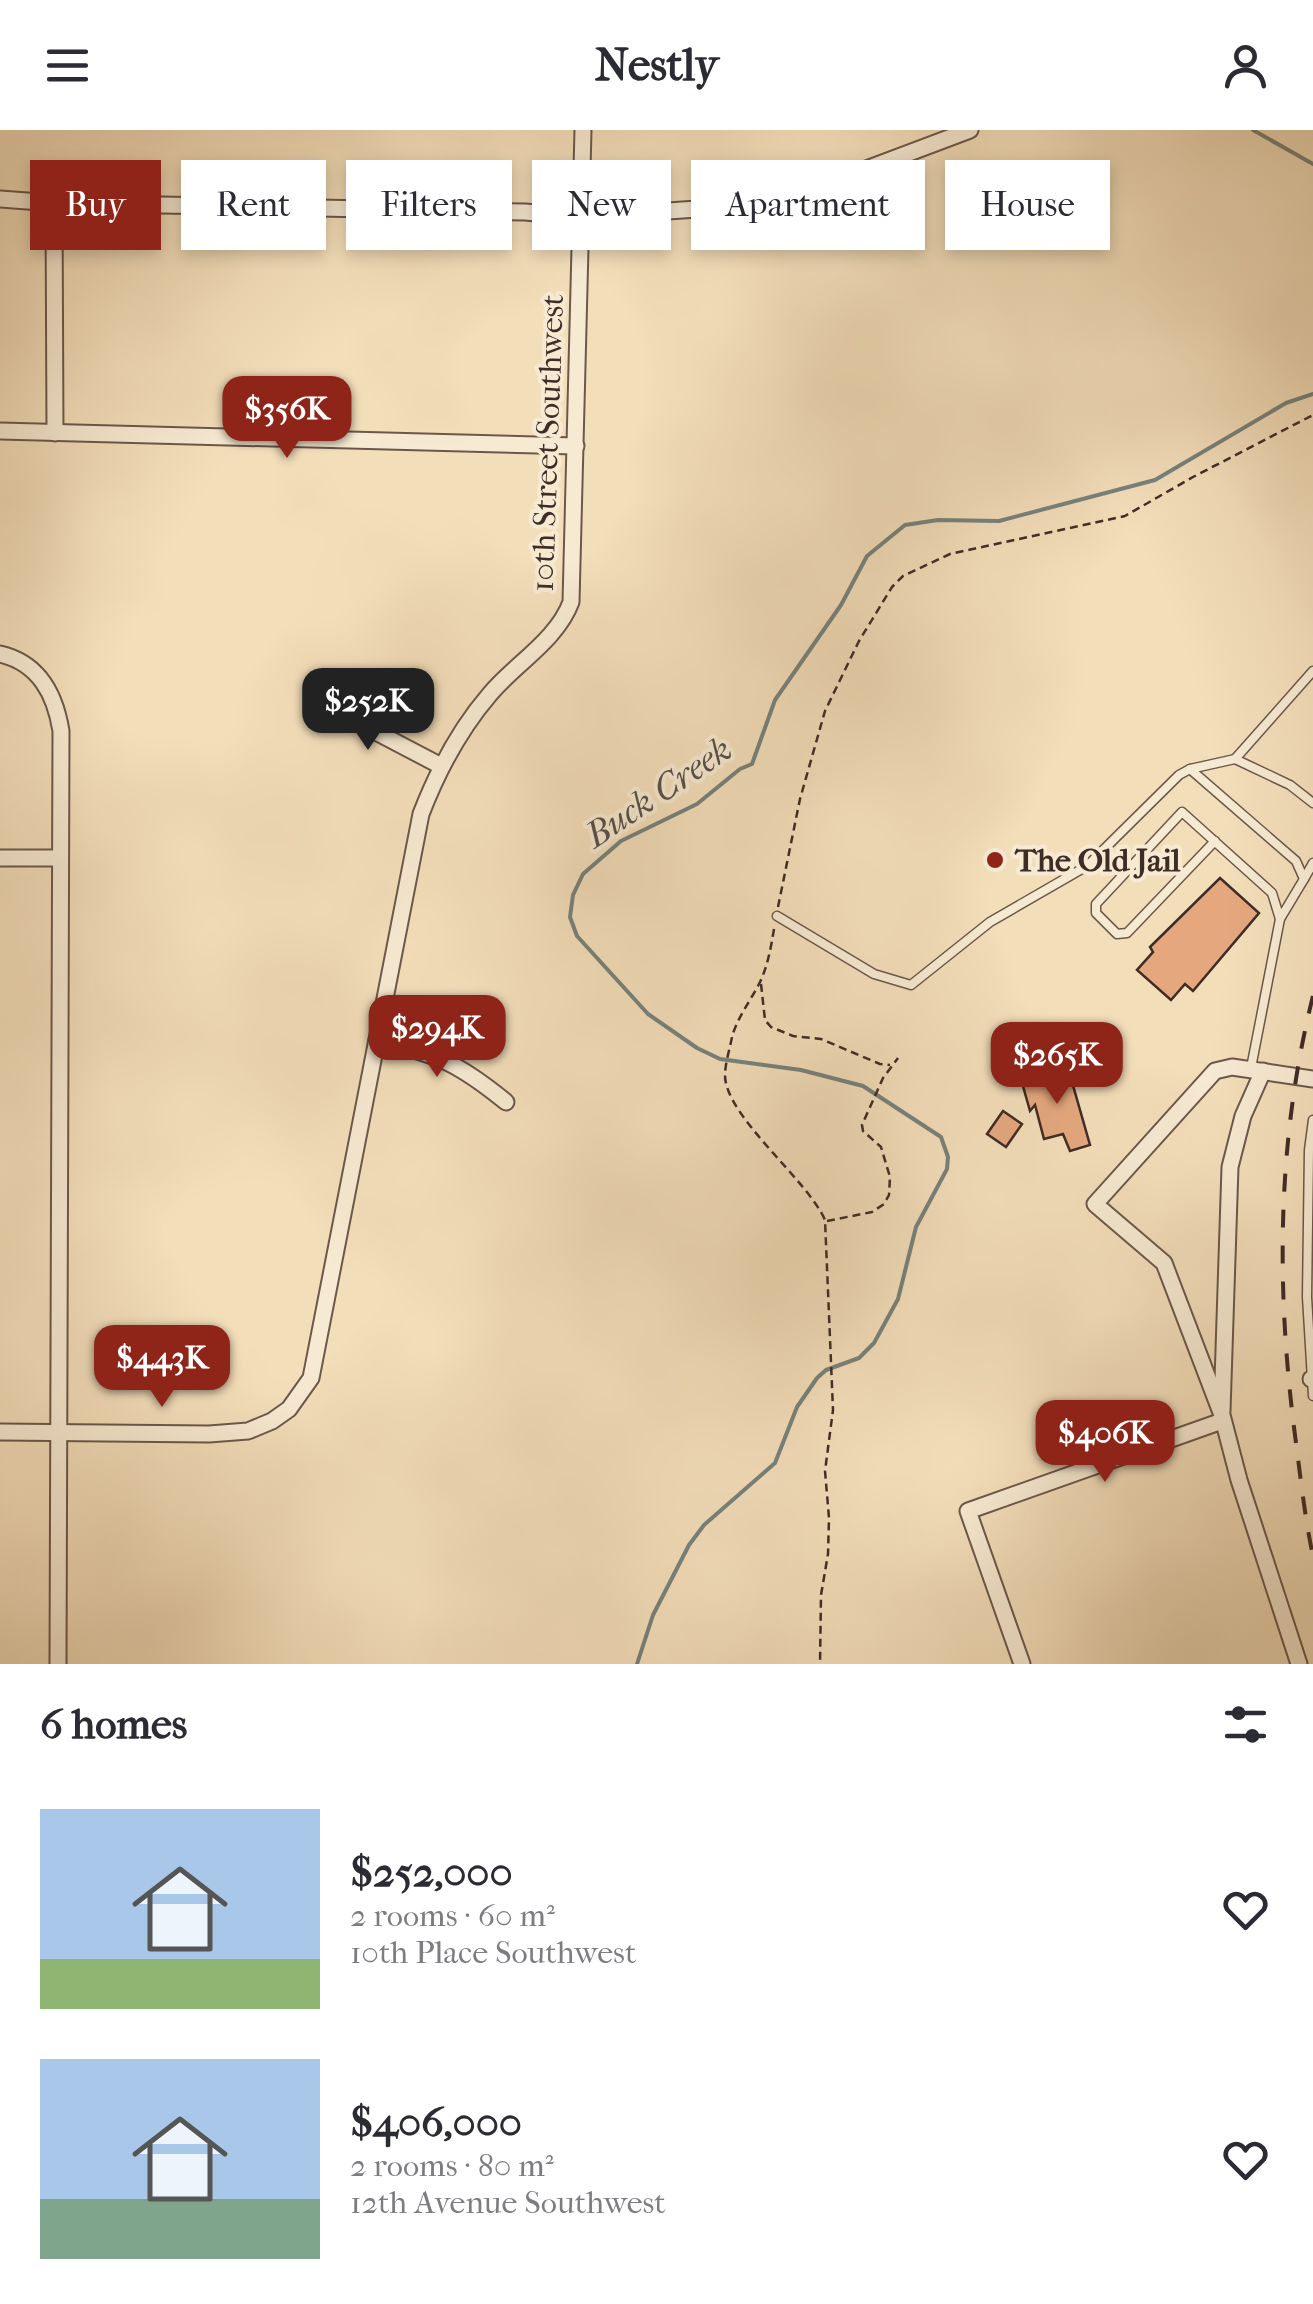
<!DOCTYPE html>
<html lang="en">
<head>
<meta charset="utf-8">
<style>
	body { margin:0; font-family:"IM FELL French Canon",serif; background:#f7f7f7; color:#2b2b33; height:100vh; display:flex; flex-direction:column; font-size:38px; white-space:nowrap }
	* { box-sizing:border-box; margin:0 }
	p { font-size:32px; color:#7c7c81 }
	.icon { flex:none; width:55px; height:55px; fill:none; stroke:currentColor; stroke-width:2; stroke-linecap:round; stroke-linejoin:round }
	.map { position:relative; height:1534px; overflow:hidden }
	.details { display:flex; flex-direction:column; background:#fff; flex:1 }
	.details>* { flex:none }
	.hud { position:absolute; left:30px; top:30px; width:1255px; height:90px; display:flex; gap:20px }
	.price { position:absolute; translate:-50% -85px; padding:0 22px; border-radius:20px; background:#8f2418; color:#fff; font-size:32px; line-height:65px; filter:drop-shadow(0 2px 5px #0008) }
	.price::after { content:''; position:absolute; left:50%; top:60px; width:30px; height:22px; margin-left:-15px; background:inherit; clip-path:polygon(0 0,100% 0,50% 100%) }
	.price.current { background:#222; color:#fff }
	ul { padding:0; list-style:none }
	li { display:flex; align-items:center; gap:30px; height:250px; padding:0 40px }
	li span { display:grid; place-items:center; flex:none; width:280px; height:200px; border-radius:0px; color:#555 }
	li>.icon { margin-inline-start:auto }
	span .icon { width:120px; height:120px; fill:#fffc; stroke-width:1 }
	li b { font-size:42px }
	h2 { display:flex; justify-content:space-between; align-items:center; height:120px; padding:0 40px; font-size:42px }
	.tag { padding:0 35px; border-radius:0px; background:#fff; box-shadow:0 5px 15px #0003; font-size:35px; line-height:90px }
	.tag.current { background:#8f2418; color:#fff }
	header { display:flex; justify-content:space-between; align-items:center; height:130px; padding:0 40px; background:#fff; font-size:45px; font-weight:800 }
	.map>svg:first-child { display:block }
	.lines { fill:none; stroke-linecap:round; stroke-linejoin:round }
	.stream { stroke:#76827c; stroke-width:4 }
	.building { fill:#e5a87e; stroke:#3e2c26; stroke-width:2.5 }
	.lane-casing { stroke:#6b584b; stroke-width:11 }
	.street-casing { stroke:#6b584b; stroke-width:19 }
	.path { stroke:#3e2c26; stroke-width:2.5; stroke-dasharray:8 5; stroke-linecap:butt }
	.lane { stroke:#f7ead2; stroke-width:8 }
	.street { stroke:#f7ead2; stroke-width:15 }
	.rail { stroke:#3e2c26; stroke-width:4; stroke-dasharray:18 18; stroke-linecap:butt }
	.poi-dot { fill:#8f2418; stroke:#f7ead2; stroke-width:4 }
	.labels { text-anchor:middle; stroke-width:8; stroke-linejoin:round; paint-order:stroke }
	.street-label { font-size:32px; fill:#3e2c26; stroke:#f7ead2 }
	.poi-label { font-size:32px; font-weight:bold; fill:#3e2c26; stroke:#f7ead2; text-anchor:start }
	.water-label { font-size:35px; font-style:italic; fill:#56504a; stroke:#f7ead2 }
</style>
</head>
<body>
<header><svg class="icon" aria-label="menu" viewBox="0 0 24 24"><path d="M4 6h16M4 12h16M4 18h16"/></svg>Nestly<svg class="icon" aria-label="person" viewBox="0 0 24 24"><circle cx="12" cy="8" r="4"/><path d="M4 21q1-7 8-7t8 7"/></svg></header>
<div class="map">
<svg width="1313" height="1534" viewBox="0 0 1313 1534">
	<rect width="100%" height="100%" fill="#f3deba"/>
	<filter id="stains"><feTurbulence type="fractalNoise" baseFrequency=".002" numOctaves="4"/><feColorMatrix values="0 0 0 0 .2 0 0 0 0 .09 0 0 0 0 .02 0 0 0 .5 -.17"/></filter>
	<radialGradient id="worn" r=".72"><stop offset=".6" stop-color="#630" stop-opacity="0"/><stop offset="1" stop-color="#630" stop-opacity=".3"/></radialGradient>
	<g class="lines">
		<g class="stream">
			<path d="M1253,0L1313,34"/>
			<path d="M637,1534L653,1485L689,1415L704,1395L775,1333L797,1277L817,1248L826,1240L859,1228L874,1213L898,1169L916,1097L947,1039L948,1027L941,1007L863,956L801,940L720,929L697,918L648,884L577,806L570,787L573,765L583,744L621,711L697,674L740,639L752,634L775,570L841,475L867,426L905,395L938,390L999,391L1155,350L1286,273L1313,264"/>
		</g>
	</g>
	<g class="building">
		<path d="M1220,748L1259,783L1193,861L1185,854L1171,870L1137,840L1153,822L1150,817Z"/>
		<path d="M1062,937L1067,953L1072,952L1090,1015L1070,1021L1063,1004L1044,1009L1035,975L1030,981L1021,949Z"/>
		<path d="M1003,981L1022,994L1006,1017L987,1004Z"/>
	</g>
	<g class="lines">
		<defs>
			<g id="lane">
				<path d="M1235,629L1290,655L1313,673"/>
				<path d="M1190,639L1235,629L1313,541"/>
				<path d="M1215,711L1127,803L1117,804L1096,783V774L1182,682L1272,763L1280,789L1251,938"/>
				<path d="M1304,749L1313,733"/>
				<path d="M777,786L874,844L911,855L990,792L1087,736L1179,645L1190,639L1296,731L1304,749L1280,789"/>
				<path d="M1313,990L1309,1020L1307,1167L1313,1266"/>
			</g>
			<g id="street">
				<path d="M0,69L54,73L525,82L582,87L740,76L824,55L970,0"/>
				<path d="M54,73L55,303"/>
				<path d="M0,301L576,316"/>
				<path d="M0,524C39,533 55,564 61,601L58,1534"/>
				<path d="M315,570L441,636"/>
				<path d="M0,728H60"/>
				<path d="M377,910C438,925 457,932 506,972"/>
				<path d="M1311,1249H1313"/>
				<path d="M1222,1281L1230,1037L1243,986L1263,941"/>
				<path d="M0,1302L209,1304L248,1301L272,1291L289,1279L311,1248L421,684C438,640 459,600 490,564C515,534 557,510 571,472L583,0"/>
				<path d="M1022,1534L968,1381L1222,1291"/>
				<path d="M1299,1534L1239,1350L1222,1285L1164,1133L1095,1074L1215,941L1232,937L1313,949"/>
			</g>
		</defs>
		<use href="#lane" class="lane-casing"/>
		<use href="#street" class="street-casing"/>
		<g class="path">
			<path d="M778,777L800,669L825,581L859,511L892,457L903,446L950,424L1125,386L1193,347L1313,285"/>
			<path d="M774,799C771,817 768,835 760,852C751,870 737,888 732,907C730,918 725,934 725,945C725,986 807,1049 825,1090L833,1280L825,1341L829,1388L828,1424L821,1465L820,1534"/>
			<path d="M761,854L765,890L771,897L793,906L821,909L880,934L890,935"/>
			<path d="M827,1091L872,1082L884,1074L889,1065L890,1047L881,1017L863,1001L862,995L883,948L898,928"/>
		</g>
		<use href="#lane" class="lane"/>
		<use href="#street" class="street"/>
		<path class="rail" d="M1313,866C1276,1013 1276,1164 1296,1313C1301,1351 1305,1389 1313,1426"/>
	</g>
	<circle class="poi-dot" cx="995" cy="730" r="10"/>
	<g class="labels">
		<g class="street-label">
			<text transform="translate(547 313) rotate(-88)" y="11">10th Street Southwest</text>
		</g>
		<g class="poi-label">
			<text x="1015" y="741">The Old Jail</text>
		</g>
		<g class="water-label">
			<text transform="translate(658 662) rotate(-34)" y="12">Buck Creek</text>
		</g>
	</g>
	<rect width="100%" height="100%" filter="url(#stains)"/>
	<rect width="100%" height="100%" fill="url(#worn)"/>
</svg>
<b class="price" style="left:287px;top:331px">$356K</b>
<b class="price current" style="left:368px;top:623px">$252K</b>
<b class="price" style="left:437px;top:950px">$294K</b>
<b class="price" style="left:1057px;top:977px">$265K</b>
<b class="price" style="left:162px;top:1280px">$443K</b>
<b class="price" style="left:1105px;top:1355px">$406K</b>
<div class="hud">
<a class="tag current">Buy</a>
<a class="tag">Rent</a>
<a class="tag">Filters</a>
<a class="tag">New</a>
<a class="tag">Apartment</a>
<a class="tag">House</a>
</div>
</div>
<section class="details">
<h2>6 homes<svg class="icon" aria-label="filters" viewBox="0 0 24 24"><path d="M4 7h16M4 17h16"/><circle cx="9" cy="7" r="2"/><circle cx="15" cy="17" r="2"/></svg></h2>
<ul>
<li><span style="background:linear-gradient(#a9c7e8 75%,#8fb573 0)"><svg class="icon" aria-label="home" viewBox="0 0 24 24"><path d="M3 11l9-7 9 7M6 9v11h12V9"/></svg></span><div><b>$252,000</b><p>2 rooms · 60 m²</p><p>10th Place Southwest</p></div><svg class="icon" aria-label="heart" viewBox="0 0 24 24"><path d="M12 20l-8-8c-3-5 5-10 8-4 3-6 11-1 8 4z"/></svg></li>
<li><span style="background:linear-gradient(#a9c7e8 70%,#7fa58c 0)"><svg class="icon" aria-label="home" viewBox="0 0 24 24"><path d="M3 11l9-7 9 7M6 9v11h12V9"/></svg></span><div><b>$406,000</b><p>2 rooms · 80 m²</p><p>12th Avenue Southwest</p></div><svg class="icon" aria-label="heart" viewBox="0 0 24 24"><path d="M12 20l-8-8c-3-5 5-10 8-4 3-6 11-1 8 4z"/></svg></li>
</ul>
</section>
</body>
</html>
